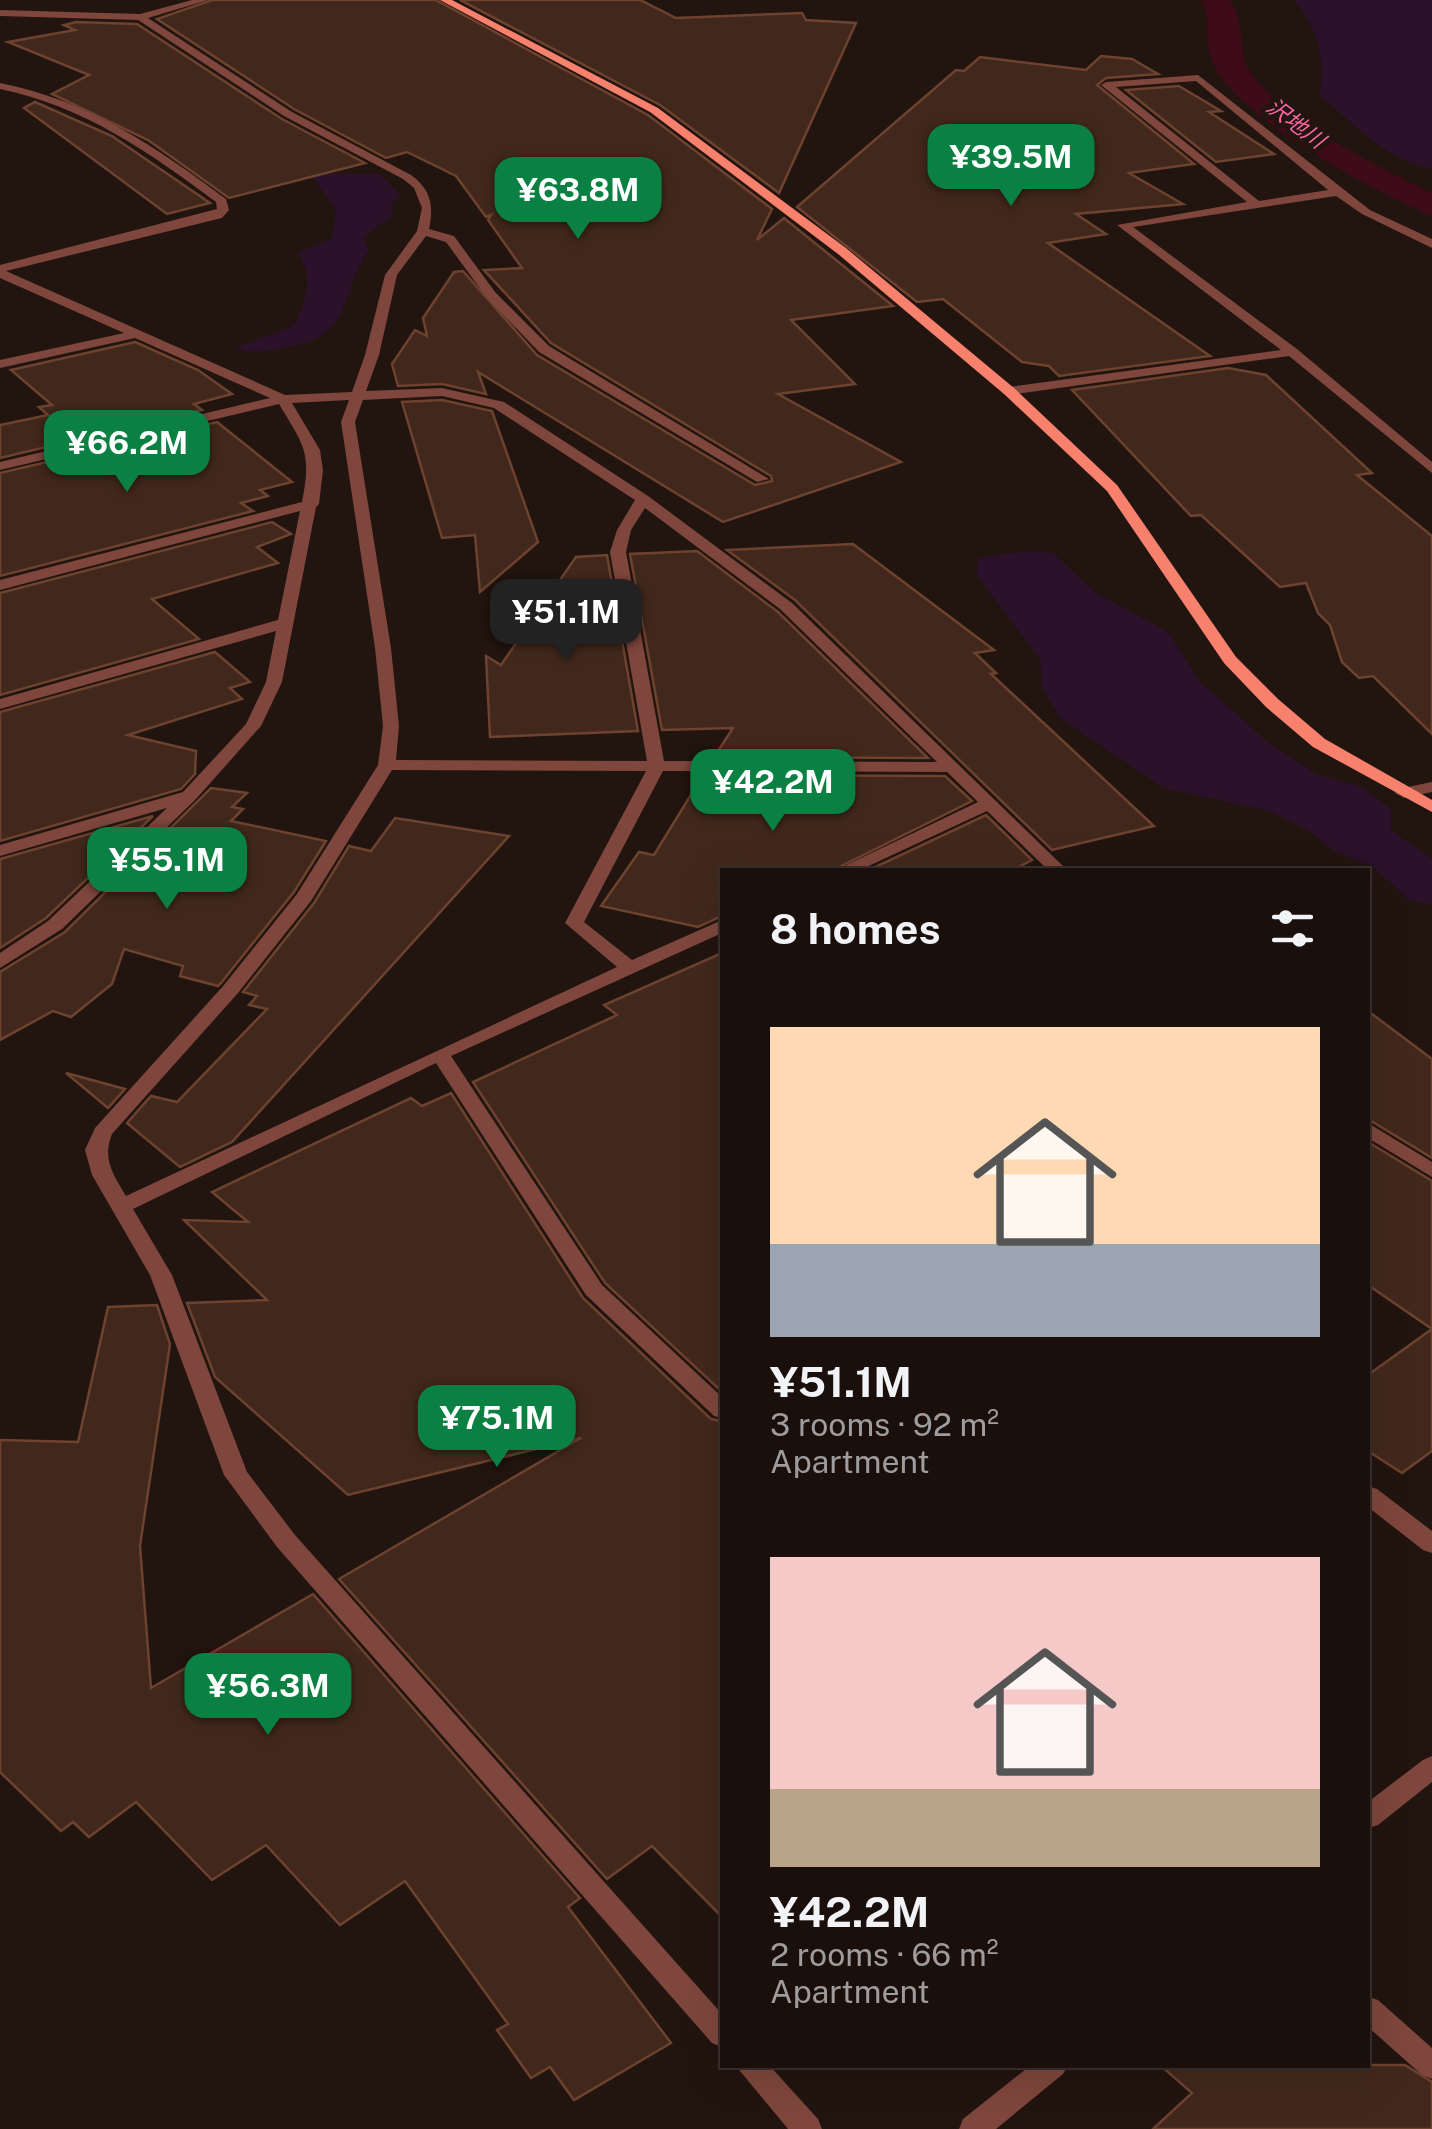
<!DOCTYPE html>
<html lang="en">
<head>
<meta charset="utf-8">
<style>
	body { margin:0; font-family:"Public Sans","Noto Sans JP",sans-serif; background:#231814; color:#f1f3f6; height:100vh; display:flex; flex-direction:column; font-size:38px; white-space:nowrap }
	* { box-sizing:border-box; margin:0 }
	p { font-size:32px; color:#9f9c9d }
	.icon { flex:none; width:55px; height:55px; fill:none; stroke:currentColor; stroke-width:2; stroke-linecap:round; stroke-linejoin:round }
	.map { position:relative; flex:1; overflow:hidden }
	.side { position:absolute; left:720px; top:868px; width:650px; height:1200px; display:flex; flex-direction:column; background:#1a0f0b; border-radius:0px; box-shadow:0 10px 40px #0002,0 0 0 2px #382f2c }
	.side>* { flex:none }
	.price { position:absolute; translate:-50% -85px; padding:0 22px; border-radius:20px; background:#0b8043; color:#fff; font-size:32px; line-height:65px; filter:drop-shadow(0 2px 5px #0008) }
	.price::after { content:''; position:absolute; left:50%; top:60px; width:30px; height:22px; margin-left:-15px; background:inherit; clip-path:polygon(0 0,100% 0,50% 100%) }
	.price.current { background:#222; color:#fff }
	ul { padding:0; list-style:none }
	li { display:grid; align-content:center; gap:20px; height:530px; padding:0 50px }
	li span { display:grid; place-items:center; height:310px; border-radius:0px; color:#555 }
	li>.icon { margin-inline-start:auto }
	span .icon { width:180px; height:180px; fill:#fffc; stroke-width:1 }
	li b { font-size:42px }
	h2 { display:flex; justify-content:space-between; align-items:center; height:120px; padding:0 50px; font-size:42px }
	.map>svg:first-child { display:block }
	.green { fill:#2b122a }
	.water { fill:#3e0c19 }
	.building { fill:#42281c; stroke:#6d422f; stroke-width:2.5 }
	.lines { fill:none; stroke-linecap:round; stroke-linejoin:round }
	.street { fill:#7e463c; fill-rule:evenodd }
	.secondary { fill:#f8816e; fill-rule:evenodd }
	.labels { text-anchor:middle; stroke-width:10; stroke-linejoin:round; paint-order:stroke }
	.far-water-label { font-size:22px; font-style:italic; fill:#f766a4; stroke:#22140f }
</style>
</head>
<body>
<div class="map">
<svg width="1432" height="2129" viewBox="0 0 1432 2129">
	<rect width="100%" height="100%" fill="#22140f"/>
	<g class="green">
		<path d="M1294,0H1432V169C1380,156 1359,128 1320,95C1325,58 1318,29 1294,0Z"/>
		<path d="M310,173L380,174L399,194L390,208L395,214L363,237L369,249C338,297 354,334 289,347C268,351 254,354 234,348L294,326C306,303 315,275 297,253L332,239L336,210Z"/>
		<path d="M1027,551L1053,553L1096,593L1168,632L1200,682L1269,743L1318,775L1360,786L1391,809V830L1432,859V905L1408,899L1372,866L1334,851L1311,832L1269,811L1164,788L1060,718L1042,687L1040,659L976,574L979,558Z"/>
	</g>
	<path class="water" d="M1201,0H1230C1247,24 1236,49 1251,73C1281,120 1382,168 1432,193V216C1371,189 1265,132 1223,80C1197,47 1216,25 1201,0Z"/>
	<g class="building">
		<path d="M212,0H436L648,115L772,209L757,240L784,218L893,306L791,320L855,384L778,394L901,462L723,522L478,372L486,394L442,384L398,386L392,364L415,330L427,336L423,318L454,272L463,271L537,355L755,485L772,481L771,476L551,343L484,270L522,268L488,220L491,215L486,217L456,176L407,152L386,158L294,109L157,19Z"/>
		<path d="M460,0H640L676,18L802,13L806,20L856,23L779,193L660,105Z"/>
		<path d="M76,22L137,24L282,119L365,163L229,198L148,140L52,94L89,75L8,42L75,30L64,25Z"/>
		<path d="M1101,56L1132,59L1158,74L1106,78L1097,85L1194,164L1129,173L1183,204L1076,214L1106,234L1048,243L1210,356L1059,376L1049,366L1022,362L943,299L917,302L797,207L956,70L964,71L980,57L1086,70Z"/>
		<path d="M1179,86L1221,111L1209,112L1274,154L1216,162L1126,90Z"/>
		<path d="M35,102L112,136L210,203L167,214L24,108Z"/>
		<path d="M135,342L198,370L232,394L194,404L202,410L0,458V425L48,415L39,407L52,405L11,370Z"/>
		<path d="M1228,368L1266,375L1372,473L1357,475L1432,536V734L1373,676L1359,678L1342,662L1330,625L1318,613L1306,583L1280,587L1201,515L1191,516L1072,390Z"/>
		<path d="M442,400L492,411L538,542L480,592L475,535L442,538L402,402Z"/>
		<path d="M217,422L292,482L260,490L268,496L241,503L253,511L0,576V473Z"/>
		<path d="M272,522L291,534L257,547L278,563L152,599L199,639L0,695V593Z"/>
		<path d="M853,544L994,650L975,653L996,673L991,674L1154,826L1052,850L795,600L727,550Z"/>
		<path d="M697,551L778,612L928,758L714,757L733,728L662,730L630,554Z"/>
		<path d="M607,555L638,731L490,737L486,656L501,665L576,557Z"/>
		<path d="M215,652L250,682L230,688L242,699L128,735L196,751L195,774L181,789L0,841V712Z"/>
		<path d="M703,775L945,776L972,801L833,870H722V916L698,927L601,906L639,852L654,855Z"/>
		<path d="M211,788L247,793L232,807L243,809L231,821L326,841L294,892L221,983L218,986L180,976L183,966L124,949L112,984L71,1017L53,1011L0,1040V972L65,932Z"/>
		<path d="M986,815L1032,860L1013,870H869Z"/>
		<path d="M153,816L46,918L0,948V859Z"/>
		<path d="M395,818L509,836L232,1142L180,1167L127,1123L151,1096L177,1102L267,1009L249,1005L257,996L243,992L314,903L349,846L371,851Z"/>
		<path d="M722,953V1392L605,1283L473,1082L617,1015L604,1005Z"/>
		<path d="M1368,1011L1432,1059V1158L1368,1119Z"/>
		<path d="M66,1073L125,1089L108,1108Z"/>
		<path d="M451,1093L583,1298L711,1419L722,1421V1917L652,1846L607,1879L339,1579L581,1438L348,1495L215,1377L187,1303L267,1300L184,1220L248,1222L212,1192L411,1098L422,1106Z"/>
		<path d="M1368,1142L1432,1181V1451L1402,1473L1368,1451V1375L1432,1329L1368,1285Z"/>
		<path d="M157,1305L170,1344L140,1546L151,1688L313,1594L580,1898L568,1907L671,2043L574,2100L550,2067L531,2078L497,2030L508,2024L405,1881L340,1925L266,1845L212,1880L136,1802L89,1837L73,1822L61,1831L0,1772V1440L78,1442L108,1307Z"/>
		<path d="M1160,2065H1405L1432,2082V2129H1153L1192,2093Z"/>
	</g>
	<g class="lines">
		<g class="street">
			<path d="M192,0H208L148,18L292,112L411,175C431,190 434,205 429,229L454,236L495,292L549,346L769,479L757,482L539,352L487,298L446,242L426,236L397,275L379,355L366,391L442,388L504,402L648,496L792,603L1067,870H1048L987,811L860,870H836L978,802L947,772L663,771L584,922L632,960L722,920V933L451,1056L602,1285L722,1397V1418L714,1416L586,1295L436,1063L133,1209L172,1275L247,1472L295,1535L722,2014V2047L712,2043L277,1547L224,1475L150,1275L92,1175L85,1150L95,1128L224,985L297,894L378,765L383,726L375,648L341,422L349,400L292,403L320,450L323,470L319,504L316,507L282,682L261,726L196,799L62,929L0,968V953L48,921L167,808L0,856V845L183,792L246,724L266,682L276,631L0,709V699L278,620L300,511L0,590V580L302,502C312,452 304,446 279,404L0,470V462L270,398L135,338L0,368V360L124,333L0,278V265L217,209L216,202C149,152 83,106 0,89V83C87,100 155,146 226,199L229,210L222,218L6,271L285,395L352,392L365,355L385,275L417,231L422,208L414,188L403,179L284,116L138,20L0,16V10L140,14ZM442,396L494,408L635,500L617,530L610,552L647,761L396,760L399,726L391,648L355,422L363,400ZM645,508L780,609L937,762L664,761L626,552L631,530ZM392,770L646,771L565,923L617,967L126,1196C113,1174 102,1159 112,1134L238,993L311,901Z"/>
			<path d="M1198,75L1370,210L1432,239V248L1362,214L1336,196L1133,227L1297,349L1432,462V473L1289,356L1009,395L1002,391L1009,387L1281,350L1117,225L1247,202L1101,85L1106,82ZM1196,81L1328,190L1259,201L1116,87Z"/>
			<path d="M1432,782V792L1404,798L1395,793L1398,789Z"/>
			<path d="M1368,1123L1432,1162V1177L1368,1138Z"/>
			<path d="M1368,1486L1377,1489L1432,1531V1553L1423,1550L1368,1507Z"/>
			<path d="M1432,1756V1782L1378,1825L1368,1828V1802L1423,1760Z"/>
			<path d="M1368,1997L1378,2000L1432,2048V2079L1422,2075L1368,2027Z"/>
			<path d="M735,2065H769L818,2119L822,2129H788Z"/>
			<path d="M1031,2065H1068L1063,2074L996,2129H959L963,2119Z"/>
		</g>
		<path class="secondary" d="M440,0H452L658,108L846,248L1014,388L1117,485L1236,657L1278,699L1325,739L1432,800V812L1313,747L1266,707L1224,663L1107,491L1004,394L838,254L650,112Z"/>
	</g>
	<g class="labels">
		<g class="far-water-label">
			<text transform="translate(1296 123) rotate(37)" y="8">沢地川</text>
		</g>
	</g>
</svg>
<b class="price" style="left:1011px;top:209px">¥39.5M</b>
<b class="price" style="left:578px;top:242px">¥63.8M</b>
<b class="price" style="left:127px;top:495px">¥66.2M</b>
<b class="price current" style="left:566px;top:664px">¥51.1M</b>
<b class="price" style="left:773px;top:834px">¥42.2M</b>
<b class="price" style="left:167px;top:912px">¥55.1M</b>
<b class="price" style="left:497px;top:1470px">¥75.1M</b>
<b class="price" style="left:268px;top:1738px">¥56.3M</b>
<section class="side">
<h2>8 homes<svg class="icon" aria-label="filters" viewBox="0 0 24 24"><path d="M4 7h16M4 17h16"/><circle cx="9" cy="7" r="2"/><circle cx="15" cy="17" r="2"/></svg></h2>
<ul>
<li><span style="background:linear-gradient(#ffd9b3 70%,#9aa5b1 0)"><svg class="icon" aria-label="home" viewBox="0 0 24 24"><path d="M3 11l9-7 9 7M6 9v11h12V9"/></svg></span><div><b>¥51.1M</b><p>3 rooms · 92 m²</p><p>Apartment</p></div></li>
<li><span style="background:linear-gradient(#f6c9c9 75%,#b9a48a 0)"><svg class="icon" aria-label="home" viewBox="0 0 24 24"><path d="M3 11l9-7 9 7M6 9v11h12V9"/></svg></span><div><b>¥42.2M</b><p>2 rooms · 66 m²</p><p>Apartment</p></div></li>
</ul>
</section>
</div>
</body>
</html>
